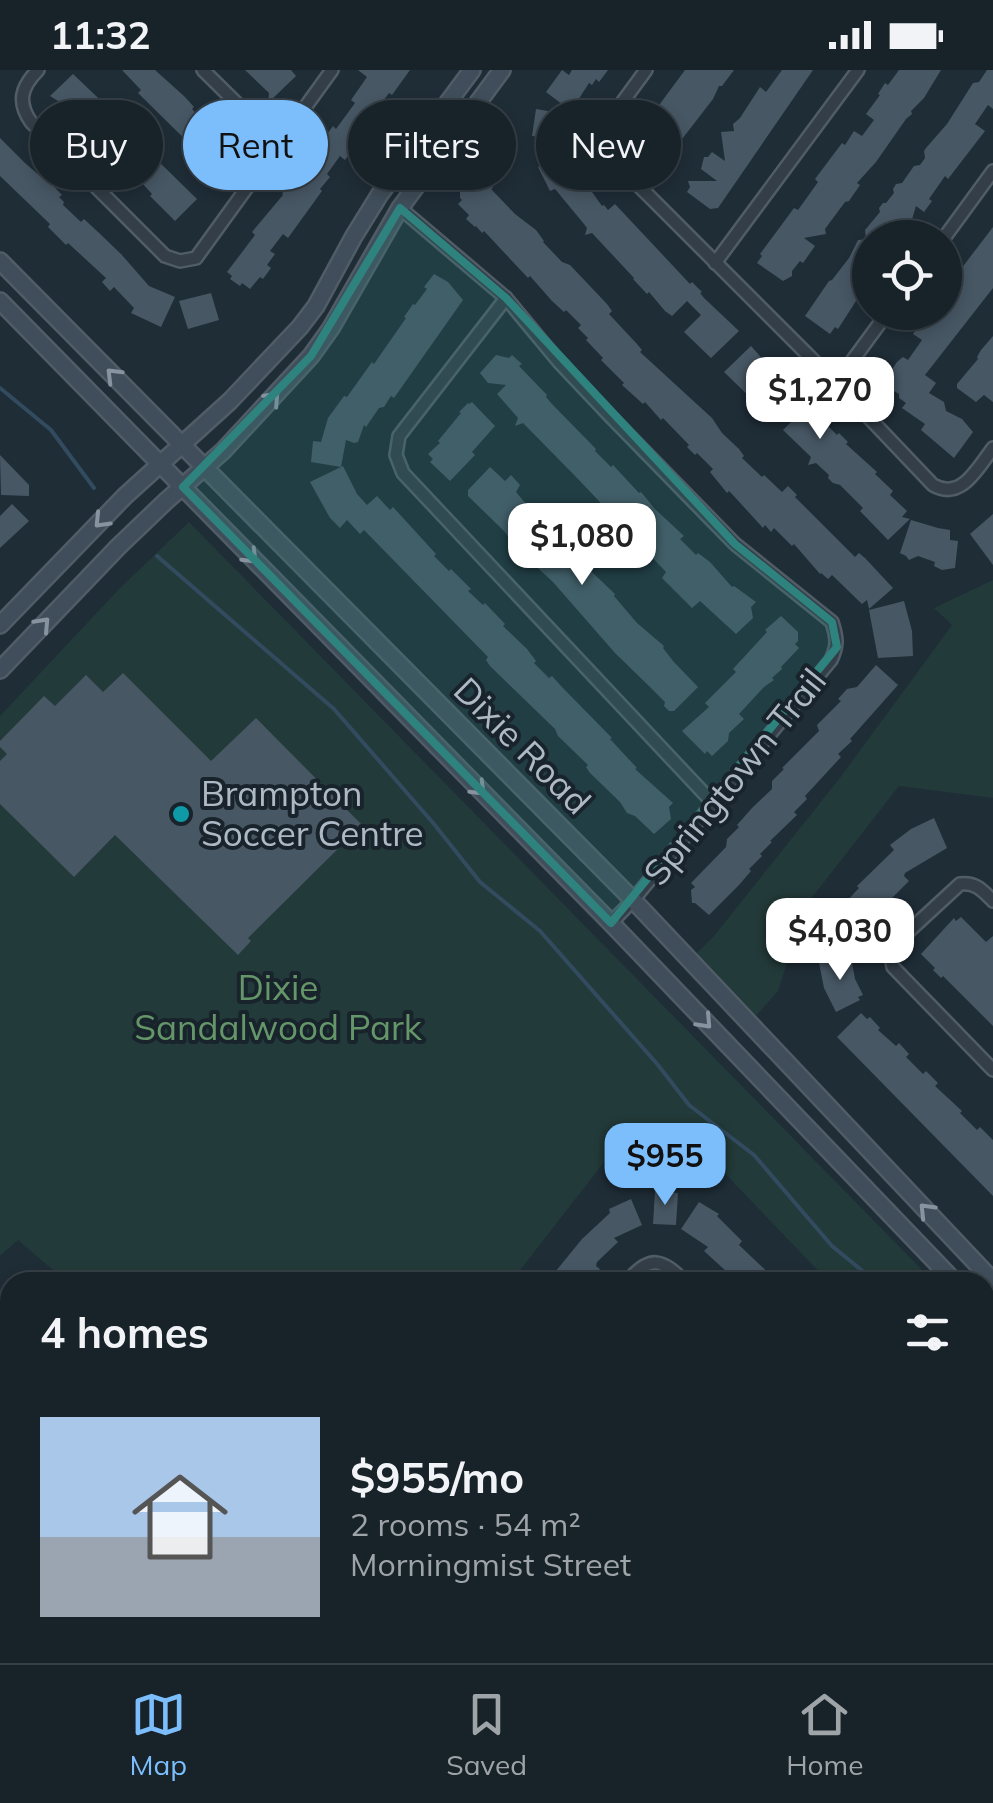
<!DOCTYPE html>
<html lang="en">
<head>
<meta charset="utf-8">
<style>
	body { margin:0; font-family:Mulish,sans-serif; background:#242f35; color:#f1f3f6; height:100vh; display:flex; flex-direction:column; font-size:38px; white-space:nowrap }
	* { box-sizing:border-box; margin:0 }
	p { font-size:32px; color:#9ea4a8 }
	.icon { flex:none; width:55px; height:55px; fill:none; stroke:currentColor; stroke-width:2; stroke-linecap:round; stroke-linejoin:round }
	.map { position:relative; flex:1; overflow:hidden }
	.sheet { position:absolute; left:0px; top:1202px; width:995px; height:392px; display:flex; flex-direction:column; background:#172229; border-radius:30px 30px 0 0; box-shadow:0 5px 15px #0003,0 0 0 2px #363f46 }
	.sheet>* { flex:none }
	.banner { position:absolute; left:30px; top:30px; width:935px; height:90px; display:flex; gap:20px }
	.controls { position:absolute; left:852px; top:150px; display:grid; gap:20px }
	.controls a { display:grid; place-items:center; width:110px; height:110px; border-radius:50%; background:#172229; box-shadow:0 5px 15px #0003,0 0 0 2px #363f46; font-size:50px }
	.price { position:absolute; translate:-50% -85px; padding:0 22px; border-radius:20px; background:#fff; color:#222; font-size:32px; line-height:65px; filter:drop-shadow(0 2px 5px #0008) }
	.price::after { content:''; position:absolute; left:50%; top:60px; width:30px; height:22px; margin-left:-15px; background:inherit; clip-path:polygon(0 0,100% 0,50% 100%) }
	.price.on { background:#7cbdfb; color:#111 }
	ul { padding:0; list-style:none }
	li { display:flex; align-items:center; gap:30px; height:250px; padding:0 40px }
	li+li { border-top:2px solid #363f46 }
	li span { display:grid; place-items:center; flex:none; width:280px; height:200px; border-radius:0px; color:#555 }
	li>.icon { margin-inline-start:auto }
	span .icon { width:120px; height:120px; fill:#fffc; stroke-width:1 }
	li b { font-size:42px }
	h2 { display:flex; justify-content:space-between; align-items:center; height:120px; padding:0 40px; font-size:42px }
	.chip { padding:0 35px; border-radius:45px; background:#172229; box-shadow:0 5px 15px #0003,0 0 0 2px #363f46; font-size:35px; line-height:90px }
	.chip.on { background:#7cbdfb; color:#111 }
	.status { display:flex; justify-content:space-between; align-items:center; height:70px; padding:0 50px; background:#172229; direction:ltr }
	.status svg { height:28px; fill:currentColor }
	.tabs { display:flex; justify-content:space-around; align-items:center; height:140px; border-top:2px solid #363f46; background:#172229; font-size:28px; color:#9ea4a8 }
	.tabs a { display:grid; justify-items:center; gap:5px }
	.tabs .on { color:#7cbdfb }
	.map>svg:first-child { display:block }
	.green { fill:#223a39 }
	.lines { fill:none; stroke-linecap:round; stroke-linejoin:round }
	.stream { stroke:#324b5f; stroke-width:4 }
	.building { fill:#475764 }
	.street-casing { stroke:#505c66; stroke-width:16 }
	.secondary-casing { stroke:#505c66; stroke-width:20 }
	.street { stroke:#333e48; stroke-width:11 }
	.secondary { stroke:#404e5b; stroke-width:15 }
	.oneway { stroke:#8794a0 }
	.marked { fill:#2f837f; fill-opacity:0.2; stroke:#2f837f; stroke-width:8; stroke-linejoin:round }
	.culture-dot { fill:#0f9aa8; stroke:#18232c; stroke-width:4 }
	.labels { text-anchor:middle; stroke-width:8; stroke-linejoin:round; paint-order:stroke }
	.street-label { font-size:35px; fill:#adb9c5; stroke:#18232c }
	.poi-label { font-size:35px; fill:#adb9c5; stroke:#18232c; text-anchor:start }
	.park-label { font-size:35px; fill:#649669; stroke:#18232c }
</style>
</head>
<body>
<div class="status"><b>11:32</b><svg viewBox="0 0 49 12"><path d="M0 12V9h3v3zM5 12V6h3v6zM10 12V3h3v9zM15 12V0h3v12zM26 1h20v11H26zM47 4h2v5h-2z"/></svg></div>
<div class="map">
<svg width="993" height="1593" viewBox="0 0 993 1593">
	<rect width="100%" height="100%" fill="#1f2d37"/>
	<g class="green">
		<path d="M189,452L934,1212H829L710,1088L629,1060L511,1212H67L18,1170L0,1186V646L120,518Z"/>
		<path d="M993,510V728L899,716L806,835L778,921L755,947L696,884L714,866L839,709L952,555L934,538Z"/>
	</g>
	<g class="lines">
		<g class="stream">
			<path d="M0,318L51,360L94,418"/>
			<path d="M157,486L334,639L434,754L480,812L540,861L658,995L689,1035L754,1085L832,1176L876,1212"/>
			<path d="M985,1325L993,1331"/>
		</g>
	</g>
	<g class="building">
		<path d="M122,0H155L185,27L194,37L192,39L210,58L212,56L217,61L218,59L226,67V71L239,85V92L218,108L200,89L203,87L138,23L141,20Z"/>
		<path d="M245,0H291L296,6L268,33L269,23Z"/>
		<path d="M358,0H410L392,25L389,23L376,41L379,44L345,90L340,86L327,104L330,107L320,119L322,121L288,168L283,164L270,181L275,184L267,195L271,198L263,209L260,207L250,219L242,213L240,216L230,209L232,206L227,202L255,165L252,162L283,125L282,124L322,66L324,68L333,56L336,59L355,33L351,30L367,7Z"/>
		<path d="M562,0L569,5L572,0H608L599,12L596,9L592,15L589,13L571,41L546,22Z"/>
		<path d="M685,0H734L722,16H719L713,29L679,73L676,74L665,92L649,81L641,73L643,69L637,65Z"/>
		<path d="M782,0H813L718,138L710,139L687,122L690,117L688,111H717L701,99L704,87H708L712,82L725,91L721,62L734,61L733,54L740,48L760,17L766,22Z"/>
		<path d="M899,0H941L924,28L911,41L912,44L906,49L876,92L857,113L860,115L849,131L845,132L825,159L826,164L804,168L815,176L803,193L800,191L792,201V206L783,211L757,193L762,186L760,184L794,138L798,140L818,112L815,109L842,73L845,75L854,61L862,66L874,50L866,44L880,25L878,24L885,13L888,15Z"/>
		<path d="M987,0H993V39L988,35L975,54L985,61L948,109L945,106L929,129L932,131L924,142L916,136L910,156L912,158L905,166L896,161L893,168H866L865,160L880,142L879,138L883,133H886L894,123L893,119L896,114L902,113L914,96L920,95L925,88L924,81L926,78L947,54L973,13L979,12Z"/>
		<path d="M73,4L116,45L155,85L154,87L197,129L175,151L150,126L152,124L131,101L121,91L118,94L107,82L109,80L100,71L102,69L84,50L78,46L76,48L63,34L50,26Z"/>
		<path d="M536,39L566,44L562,70L532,66Z"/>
		<path d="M0,68L25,93L40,106L42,104L62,125L59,127L64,132L63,135L81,152L84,149L98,162L121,184L149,216L175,227L161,257L131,243L134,238L114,217L110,221L102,212L106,208L68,173L66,175L48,157L50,154L0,106Z"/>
		<path d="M564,85L571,97L568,99L585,118L587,115L602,136L604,135L608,140L615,134L690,214L692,212L702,222L700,223L704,228L739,261L711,288L684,262L701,245L687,231L672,246L665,241L649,222L647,224L633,209L634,208L592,163L585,165L587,158L584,154L555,119L550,121L538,97Z"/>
		<path d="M478,103L488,111L493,118L491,119L515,144L536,160L544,171L543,172L562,192L570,195L607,234L612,241L609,244L637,274L642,280L640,282L712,348L722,363L739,379L744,386L742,388L762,407L764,405L782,422L788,416L797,425L795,427L855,487L859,483L865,488L893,518L869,539L867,530L862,534L832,505L828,509L821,503L820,504L794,474L792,476L774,458L771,462L765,455L763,458L732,424L729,421L727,423L710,402L713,399L697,383L695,385L687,377L689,375L663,348L661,350L645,332L643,334L622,315L624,313L601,290L603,288L586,270L588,268L578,258L581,255L566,240L564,242L552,231L530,206L528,208L484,161L482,163L476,156L475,157L466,149L469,145L458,134L462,130L460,128V118Z"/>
		<path d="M993,157V218L925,305L936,313L929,323L944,332L946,341L962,349L973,362L954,388L921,360L925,354L902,338L906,333L899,328V324L882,314L897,292L903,287L908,290L922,270L913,264L929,242H945V220Z"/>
		<path d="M870,169V198L866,204L870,207V220L865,217L838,259L835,257L830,264L805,246L829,211L832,210L849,188L858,170Z"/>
		<path d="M434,204L448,212L463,230L394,328L391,326L384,337L379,338L366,357L364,355L358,372L354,373L346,370L341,397L311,392L313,371L321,372L328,348L344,326L347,327L372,292L374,294L406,248L404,247L413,234L415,235L427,219L424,217Z"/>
		<path d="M211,223L219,250L188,259L179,231Z"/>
		<path d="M993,266V332L984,325L976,332L957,318V314L978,289L977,287L981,280Z"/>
		<path d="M751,276L779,307L782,304L791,313L789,315L817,341L815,343L837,365L839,363L848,372L846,374L877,402L875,404L893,421L890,425L907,441L902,447L910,449L888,470L860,441L863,438L840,415L833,413L828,408L829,405L816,393L808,395L811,387L783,360L798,345L784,330L769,345L766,341L759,343V336L724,302Z"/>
		<path d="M496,285L509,288L512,285L522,294L519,296L547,325L546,327L552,334L596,379L595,381L611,397L613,395L639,423L641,422L655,439L684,466L680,469L696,485L698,483L710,492L732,517L734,516L756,532L751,537L753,548L736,564L700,531L692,538L662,508L666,502L579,410L523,353L515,356L518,348L497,324L506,315L488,313L480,303Z"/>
		<path d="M472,332L495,356L472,382L475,385L450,411L430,392L433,389L428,384L440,373L438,371L461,343L459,342L468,333L469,334Z"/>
		<path d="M0,385L29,415V426L1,425Z"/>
		<path d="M343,396L357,424L367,435L377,426L390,440L393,437L436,484L434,486L449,501L451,499L471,519L468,521L483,535L485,533L505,554L503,556L527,579L536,591L534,593L549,608L552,606L562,617L612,668L610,669L637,698L635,699L673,733L669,737L671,749L654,764L635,746L627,743L620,732L590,703L586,697L588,695L558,666L555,659L490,596L486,590L488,587L364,460L360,464L347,450L340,458L330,448L310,412Z"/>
		<path d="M490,397L505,411L511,405L520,415L516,422L526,434L553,463L555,460L566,472L565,473L575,486L615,524L614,526L637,553L664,576L663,578L673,591L698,617L674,641H669L664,636L665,632L651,618L615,583L553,512L517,479L504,461L468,426V420Z"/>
		<path d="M12,434L29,451L0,478V446Z"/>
		<path d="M993,444V495L970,464Z"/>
		<path d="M911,450L938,458L950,460V470L958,471L955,498L942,500L934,496L935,492L918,486L909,490L906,486L900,483Z"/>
		<path d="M904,531L912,561L913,586L878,588L869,540Z"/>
		<path d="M781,546L798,562V571L795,574L799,578L781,597L782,599L772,608L774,610L764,617L739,644L744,649L729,663L728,671L712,686L707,681L705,684L682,661L709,637L705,633L736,602L733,599L767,562L765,560Z"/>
		<path d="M876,595L898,615L850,669L852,671L838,684L841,687L805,726L807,729L794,742L797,745L770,771L772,772L760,784L762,786L749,799L751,801L739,815L709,845L695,833H692L691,820L695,817L691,813L726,777L727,769L739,757L737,755L752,738L772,719V711L784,699L782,698L819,661L817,655L841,631L838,629L847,619L857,617Z"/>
		<path d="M123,603L211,691L256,648L362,755L248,868L251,871L238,885L115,765L74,807L0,734V691L7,684L0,677V671L44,626L55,636L86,605L103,622Z"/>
		<path d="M934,748L947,778L905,803L904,806L909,811L875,845L876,846L866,857L842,836L859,818L857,816L894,780L890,775L911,759Z"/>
		<path d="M961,847L986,872L993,866V956L943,906L941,908L933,900L935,898L921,884L954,848L956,851Z"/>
		<path d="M832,853L862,863L857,879L825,872Z"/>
		<path d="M851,887L855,909L863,925L858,927L860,930L836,942L824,918L819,893Z"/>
		<path d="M861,943L867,949L870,947L880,958L878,960L896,976L899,973L909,984L906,987L923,1004L926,1001L938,1013L935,1016L962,1041L960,1043L977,1060L980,1057L993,1070V1126L837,967Z"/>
		<path d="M655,1121L678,1123L676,1155L653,1154Z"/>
		<path d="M631,1129L642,1155L614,1168L618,1172L597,1192L596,1196L600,1199L589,1212H547L582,1169L610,1143L609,1139Z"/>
		<path d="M699,1132L719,1144L717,1146L742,1171L739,1175L778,1212H738L704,1181L708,1177L681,1159Z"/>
		<path d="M0,1496L10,1506V1593H0Z"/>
	</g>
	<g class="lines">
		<defs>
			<g id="street">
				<path d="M38,0C21,17 17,32 31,52L165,186L180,191L196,188L332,0"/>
				<path d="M203,0L278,74"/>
				<path d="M646,0L605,56L602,72L609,86L836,313L933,415C961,431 977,399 993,378"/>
				<path d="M400,138L506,228L559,292L611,347L735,474L832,552C837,568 838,575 831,590L633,830L611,853"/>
				<path d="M944,168L993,101"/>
				<path d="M715,193L858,0"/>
				<path d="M506,228L399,366L396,385L403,403L713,733"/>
				<path d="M836,313L888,242"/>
				<path d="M993,831C983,821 976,812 960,814L896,873L891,886L893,897L993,1000"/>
				<path d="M627,1212C650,1184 662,1189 685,1212"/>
				<path d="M985,1526L993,1534"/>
				<path d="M619,1585L628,1593"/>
				<path d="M330,1593L337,1585"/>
				<path d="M545,1593L551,1585"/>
				<path d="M722,1593L728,1585"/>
				<path d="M899,1593L905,1585"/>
			</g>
			<g id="secondary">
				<path d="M0,191L633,830L993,1211"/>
				<path d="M0,231L611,853L955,1212"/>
				<path d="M0,555L125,426L230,331L300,257L316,236L354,166L380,124L472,0"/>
				<path d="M0,600L118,477L166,431L223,381L311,286L331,258L400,138L502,0"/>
				<path d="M985,1243L993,1251"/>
			</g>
		</defs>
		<use href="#street" class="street-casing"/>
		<use href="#secondary" class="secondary-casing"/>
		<use href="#street" class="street"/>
		<use href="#secondary" class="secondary"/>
	</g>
	<defs><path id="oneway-chevron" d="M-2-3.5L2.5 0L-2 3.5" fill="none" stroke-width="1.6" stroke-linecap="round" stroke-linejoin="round" transform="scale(2.5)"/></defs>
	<g class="oneway">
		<use href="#oneway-chevron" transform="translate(113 305) rotate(-135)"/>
		<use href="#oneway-chevron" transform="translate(273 328) rotate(-48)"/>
		<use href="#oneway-chevron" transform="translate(101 451) rotate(134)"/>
		<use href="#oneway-chevron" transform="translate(251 487) rotate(45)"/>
		<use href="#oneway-chevron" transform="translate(43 554) rotate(-47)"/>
		<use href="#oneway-chevron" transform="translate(479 719) rotate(45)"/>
		<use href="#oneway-chevron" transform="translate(705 952) rotate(47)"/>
		<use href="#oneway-chevron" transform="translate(926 1140) rotate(-134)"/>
	</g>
	<path class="marked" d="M400,138L506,228L735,474L832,552L837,577L611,853L183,417L311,286Z"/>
	<circle class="culture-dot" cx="181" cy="744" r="10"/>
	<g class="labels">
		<g class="street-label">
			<text transform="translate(522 676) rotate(45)" y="12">Dixie Road</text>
			<text transform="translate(735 707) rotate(-51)" y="12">Springtown Trail</text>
		</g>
		<g class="poi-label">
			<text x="201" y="736">Brampton<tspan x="201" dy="40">Soccer Centre</tspan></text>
		</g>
		<g class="park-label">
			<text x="278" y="930">Dixie<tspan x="278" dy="40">Sandalwood Park</tspan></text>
		</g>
	</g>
</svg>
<div class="controls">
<a><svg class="icon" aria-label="locate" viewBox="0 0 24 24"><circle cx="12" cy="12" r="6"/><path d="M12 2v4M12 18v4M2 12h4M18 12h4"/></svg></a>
</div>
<b class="price" style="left:820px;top:372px">$1,270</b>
<b class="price" style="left:582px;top:518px">$1,080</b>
<b class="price" style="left:840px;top:913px">$4,030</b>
<b class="price on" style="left:665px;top:1138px">$955</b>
<div class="banner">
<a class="chip">Buy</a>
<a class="chip on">Rent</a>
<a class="chip">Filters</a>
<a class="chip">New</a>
</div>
<section class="sheet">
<h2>4 homes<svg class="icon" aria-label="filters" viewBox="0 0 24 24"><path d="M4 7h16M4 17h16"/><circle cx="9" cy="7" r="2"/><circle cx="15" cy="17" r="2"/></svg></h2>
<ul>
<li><span style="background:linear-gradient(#a9c7e8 60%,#9aa5b1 0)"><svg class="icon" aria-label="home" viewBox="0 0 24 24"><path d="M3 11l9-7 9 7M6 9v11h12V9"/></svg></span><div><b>$955/mo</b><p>2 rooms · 54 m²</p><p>Morningmist Street</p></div></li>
</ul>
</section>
</div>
<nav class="tabs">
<a class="on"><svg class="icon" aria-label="map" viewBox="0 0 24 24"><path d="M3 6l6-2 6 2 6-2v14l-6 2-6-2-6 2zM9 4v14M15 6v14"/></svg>Map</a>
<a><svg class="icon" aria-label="saved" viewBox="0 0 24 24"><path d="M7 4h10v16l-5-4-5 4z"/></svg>Saved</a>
<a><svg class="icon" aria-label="home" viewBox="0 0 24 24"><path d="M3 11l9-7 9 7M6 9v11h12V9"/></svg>Home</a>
</nav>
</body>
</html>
